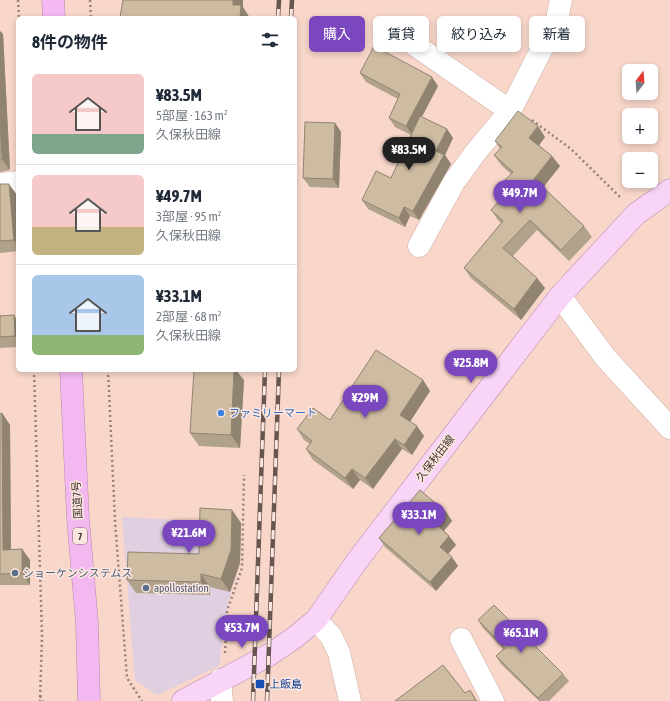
<!DOCTYPE html>
<html lang="ja">
<head>
<meta charset="utf-8">
<style>
	body { margin:0; font-family:"Asap Condensed","Noto Sans JP",sans-serif; background:#f2f2f3; color:#1f2937; height:100vh; display:flex; flex-direction:column; font-size:15px; white-space:nowrap }
	* { box-sizing:border-box; margin:0 }
	p { font-size:13px; color:#747a83 }
	.icon { flex:none; width:22px; height:22px; fill:none; stroke:currentColor; stroke-width:2; stroke-linecap:round; stroke-linejoin:round }
	.map { position:relative; flex:1; overflow:hidden }
	.side { position:absolute; left:16px; top:16px; width:281px; height:356px; display:flex; flex-direction:column; background:#fff; border-radius:6px; box-shadow:0 2px 6px #0003 }
	.side>* { flex:none }
	.hud { position:absolute; left:309px; top:16px; width:301px; height:36px; display:flex; gap:8px }
	.needle { width:26px; rotate:17deg }
	.fabs { position:absolute; left:622px; top:64px; display:grid; gap:8px }
	.fabs a { display:grid; place-items:center; width:36px; height:36px; border-radius:6px; background:#fff; box-shadow:0 2px 6px #0003; font-size:20px }
	.price { position:absolute; translate:-50% -34px; padding:0 9px; border-radius:14px; background:#7a47bf; color:#fff; font-size:13px; line-height:26px; filter:drop-shadow(0 1px 2px #0008) }
	.price::after { content:''; position:absolute; left:50%; top:24px; width:12px; height:9px; margin-left:-6px; background:inherit; clip-path:polygon(0 0,100% 0,50% 100%) }
	.price.active { background:#222; color:#fff }
	ul { padding:0; list-style:none }
	li { display:flex; align-items:center; gap:12px; height:100px; padding:0 16px }
	li+li { border-top:1px solid #e0e1e3 }
	li span { display:grid; place-items:center; flex:none; width:112px; height:80px; border-radius:6px; color:#555 }
	li>.icon { margin-inline-start:auto }
	span .icon { width:48px; height:48px; fill:#fffc; stroke-width:1 }
	li b { font-size:17px }
	h2 { display:flex; justify-content:space-between; align-items:center; height:48px; padding:0 16px; font-size:17px }
	.chip { padding:0 14px; border-radius:6px; background:#fff; box-shadow:0 2px 6px #0003; font-size:14px; line-height:36px }
	.chip.active { background:#7a47bf; color:#fff }
	.map>svg:first-child { display:block }
	.commercial { fill:#dfcfe0 }
	.lines { fill:none; stroke-linecap:round; stroke-linejoin:round }
	.minor-casing { stroke:#cdada1; stroke-width:23 }
	.major-casing { stroke:#b68aad; stroke-width:23 }
	.highway-casing { stroke:#b68aad; stroke-width:23 }
	.path { stroke:#968077; stroke-width:2.5; stroke-dasharray:2 3; stroke-linecap:butt }
	.minor { stroke:#fff; stroke-width:22 }
	.major { stroke:#f8d4f6; stroke-width:22 }
	.highway { stroke:#f4b8f0; stroke-width:22 }
	.rail-casing { stroke:#67554f; stroke-width:4.5 }
	.rail { stroke:#fbe7df; stroke-width:3; stroke-dasharray:9; stroke-linecap:butt }
	.wall { fill:#b1a28b }
	.shaded-wall { fill:#908471 }
	.building { fill:#cebca2; stroke:#908471 }
	.shop-dot { fill:#3f7fe0; stroke:#fbe7df; stroke-width:1.5 }
	.service-dot { fill:#5c6f8a; stroke:#fbe7df; stroke-width:1.5 }
	.transit-dot { fill:#1a4fb4; stroke:#fbe7df; stroke-width:1.5 }
	.labels { text-anchor:middle; stroke-width:3; stroke-linejoin:round; paint-order:stroke }
	.shield { fill:#fbe7df; stroke:#7a6a64; stroke-width:1 }
	.shield-label { font-size:10px; font-weight:bold; fill:#423530 }
	.shop-label { font-size:11px; fill:#366cbe; stroke:#fbe7df; text-anchor:start }
	.street-label { font-size:11px; fill:#423530; stroke:#fbe7df }
	.service-label { font-size:11px; fill:#4e5e75; stroke:#fbe7df; text-anchor:start }
	.transit-label { font-size:11px; fill:#164399; stroke:#fbe7df; text-anchor:start }
</style>
</head>
<body>
<div class="map">
<svg width="670" height="701" viewBox="0 0 670 701">
	<rect width="100%" height="100%" fill="#f8d6ca"/>
	<path class="commercial" d="M122,517L241,523L240,563L228,602L219,666L157,695L135,680Z"/>
	<g class="lines">
		<defs>
			<g id="minor">
				<path d="M399,34L510,111L557,19L561,0"/>
				<path d="M0,184L18,182"/>
				<path d="M419,246L454,182L475,153L510,111"/>
				<path d="M560,296L605,357L670,428"/>
				<path d="M316,620L331,636L339,653L350,701"/>
				<path d="M461,639L493,701"/>
				<path d="M220,680L222,701"/>
			</g>
			<path id="major" d="M183,701L269,655L294,638L316,620L357,561L560,296L636,214L670,190"/>
			<g id="highway">
				<path d="M53,0L54,18"/>
				<path d="M71,370L78,519L87,623L89,701"/>
			</g>
		</defs>
		<use href="#minor" class="minor-casing"/>
		<use href="#major" class="major-casing"/>
		<use href="#highway" class="highway-casing"/>
		<g class="path">
			<path d="M18,0L19,18"/>
			<path d="M90,0L91,18"/>
			<path d="M532,120L571,149L620,197"/>
			<path d="M34,370L42,635L40,701"/>
			<path d="M108,370L115,521L127,678L142,701"/>
			<path d="M225,653L227,611L242,568L244,475"/>
			<path d="M40,696L43,701"/>
		</g>
		<use href="#minor" class="minor"/>
		<use href="#major" class="major"/>
		<use href="#highway" class="highway"/>
		<defs>
			<g id="rail">
				<path d="M278,18L279,0"/>
				<path d="M291,18L292,0"/>
				<path d="M253,701L265,370"/>
				<path d="M267,701L279,370"/>
			</g>
		</defs>
		<use href="#rail" class="rail-casing"/>
		<use href="#rail" class="rail"/>
	</g>
	<g class="wall">
		<path d="M0,31L3,34L10,170L0,172Z"/>
		<path d="M360,73L438,86L422,117L447,129L453,138L445,155L451,164L419,220L410,216L405,227L368,209L362,200L391,178L411,135L395,127L389,118L398,99L366,82Z"/>
		<path d="M335,123L341,132L339,188L310,187L303,178Z"/>
		<path d="M545,137L539,145L560,166L543,187L584,226L592,237L569,261L537,230L513,256L545,288L521,320L471,278L464,268L501,223L498,220L491,210L508,191L502,183L511,174L502,166L494,155L500,149L495,141Z"/>
		<path d="M0,184L17,195L18,207V251L0,253Z"/>
		<path d="M0,314L1,316L18,322V347L0,348Z"/>
		<path d="M244,380L240,448L199,446L190,433Z"/>
		<path d="M423,380L430,391L410,422L424,436L412,455L402,449L373,489L360,480L353,489L313,460L306,449L310,444L304,440L297,429L330,420Z"/>
		<path d="M2,413L10,425L11,549H22L30,560V585H0V414Z"/>
		<path d="M232,510L241,523L240,563L230,592L210,587V595L136,593L127,580L199,554Z"/>
		<path d="M446,512L452,521L444,531L456,545L448,554L458,566L436,591L385,547L379,538Z"/>
		<path d="M478,620L563,674L569,681L549,701H539L501,664L496,656L503,649L483,628Z"/>
	</g>
	<g class="shaded-wall">
		<path d="M233,0H243V7L250,18H240L233,5Z"/>
		<path d="M0,31L3,34L10,170L2,159L0,117Z"/>
		<path d="M432,77L438,86L412,135L406,126Z"/>
		<path d="M335,123L341,132L339,188L333,179Z"/>
		<path d="M538,126L545,137L537,148L529,138Z"/>
		<path d="M447,129L453,138L445,155L451,164L419,220L413,211L436,151Z"/>
		<path d="M552,156L560,166L542,189L534,179Z"/>
		<path d="M9,184L17,195L18,207V246L14,240Z"/>
		<path d="M404,207L410,216L405,227L399,218Z"/>
		<path d="M537,278L545,288L521,320L514,309Z"/>
		<path d="M14,315L18,322V341L15,336Z"/>
		<path d="M234,370H236L244,380L240,448L231,435Z"/>
		<path d="M423,380L430,391L407,426L400,415Z"/>
		<path d="M2,413L10,425L11,561L3,550Z"/>
		<path d="M417,426L424,436L412,455L404,445Z"/>
		<path d="M395,439L402,449L373,489L365,478Z"/>
		<path d="M352,469L360,480L353,489L345,478Z"/>
		<path d="M232,510L241,523L240,563L230,592L221,579Z"/>
		<path d="M446,512L452,521L442,533L436,524Z"/>
		<path d="M449,536L456,545L446,556L440,547Z"/>
		<path d="M22,549L30,560V585L22,573Z"/>
		<path d="M452,557L458,566L436,591L430,582Z"/>
		<path d="M201,574L210,587V595L201,582Z"/>
		<path d="M470,690L477,701H476Z"/>
	</g>
	<g class="building">
		<path d="M123,0H233V5H241L240,18H111V17H120Z"/>
		<path d="M374,46L432,77L406,126L389,118L400,94L360,73Z"/>
		<path d="M518,111L538,126L529,138L552,156L534,179L584,226L561,250L530,220L503,248L537,278L514,309L464,268L503,221L491,210L509,190L502,183L513,172L494,155L502,147L495,141Z"/>
		<path d="M420,116L447,129L436,151L444,155L413,211L404,207L399,218L362,200L376,171L391,178Z"/>
		<path d="M0,117L2,159L0,160Z"/>
		<path d="M305,122L335,123L333,179L303,178Z"/>
		<path d="M0,184H9L14,240L0,241Z"/>
		<path d="M14,315L15,336L0,337V316Z"/>
		<path d="M376,350L423,380L400,415L417,426L404,445L395,439L365,478L352,469L345,478L306,449L312,441L297,429L313,408L330,420Z"/>
		<path d="M194,370H234L231,435L190,433Z"/>
		<path d="M2,413L3,550L22,549V573L0,574V414Z"/>
		<path d="M420,490L446,512L436,524L449,536L440,547L452,557L430,582L379,538Z"/>
		<path d="M200,508L232,510L231,550L221,579L201,574V582L127,580L128,552L199,554Z"/>
		<path d="M494,605L563,674L538,698L496,656L505,648L478,620Z"/>
		<path d="M443,665L465,693L470,690L476,701H395Z"/>
	</g>
	<circle class="shop-dot" cx="221" cy="413" r="4"/>
	<g class="service-dot">
		<circle cx="15" cy="573" r="4"/>
		<circle cx="146" cy="588" r="4"/>
	</g>
	<rect class="transit-dot" x="255" y="679" width="10" height="10" rx="2"/>
	<g class="labels">
		<rect class="shield" x="73" y="528" width="14" height="16" rx="3"/>
		<g class="shield-label">
			<text x="80" y="540">7</text>
		</g>
		<g class="shop-label">
			<text x="229" y="417">ファミリーマート</text>
		</g>
		<g class="street-label">
			<text transform="translate(435 458) rotate(-52)" y="4">久保秋田線</text>
			<text transform="translate(77 500) rotate(-93)" y="4">国道7号</text>
		</g>
		<g class="service-label">
			<text x="23" y="577">ショーケンシステムス</text>
			<text x="154" y="592">apollostation</text>
		</g>
		<g class="transit-label">
			<text x="269" y="688">上飯島</text>
		</g>
	</g>
</svg>
<div class="fabs">
<a><svg class="needle" viewBox="-14 -14 28 28"><path d="M0-13l5 13h-10z" fill="#e53935"/><path d="M0 13l5-13h-10z" fill="#747a83"/></svg></a>
<a>+</a>
<a>−</a>
</div>
<b class="price active" style="left:409px;top:171px">¥83.5M</b>
<b class="price" style="left:520px;top:214px">¥49.7M</b>
<b class="price" style="left:471px;top:384px">¥25.8M</b>
<b class="price" style="left:365px;top:419px">¥29M</b>
<b class="price" style="left:419px;top:536px">¥33.1M</b>
<b class="price" style="left:189px;top:554px">¥21.6M</b>
<b class="price" style="left:242px;top:649px">¥53.7M</b>
<b class="price" style="left:521px;top:654px">¥65.1M</b>
<div class="hud">
<a class="chip active">購入</a>
<a class="chip">賃貸</a>
<a class="chip">絞り込み</a>
<a class="chip">新着</a>
</div>
<section class="side">
<h2>8件の物件<svg class="icon" aria-label="filters" viewBox="0 0 24 24"><path d="M4 7h16M4 17h16"/><circle cx="9" cy="7" r="2"/><circle cx="15" cy="17" r="2"/></svg></h2>
<ul>
<li><span style="background:linear-gradient(#f6c9c9 75%,#7fa58c 0)"><svg class="icon" aria-label="home" viewBox="0 0 24 24"><path d="M3 11l9-7 9 7M6 9v11h12V9"/></svg></span><div><b>¥83.5M</b><p>5部屋 · 163 m²</p><p>久保秋田線</p></div></li>
<li><span style="background:linear-gradient(#f6c9c9 65%,#c2b280 0)"><svg class="icon" aria-label="home" viewBox="0 0 24 24"><path d="M3 11l9-7 9 7M6 9v11h12V9"/></svg></span><div><b>¥49.7M</b><p>3部屋 · 95 m²</p><p>久保秋田線</p></div></li>
<li><span style="background:linear-gradient(#a9c7e8 75%,#8fb573 0)"><svg class="icon" aria-label="home" viewBox="0 0 24 24"><path d="M3 11l9-7 9 7M6 9v11h12V9"/></svg></span><div><b>¥33.1M</b><p>2部屋 · 68 m²</p><p>久保秋田線</p></div></li>
</ul>
</section>
</div>
</body>
</html>
